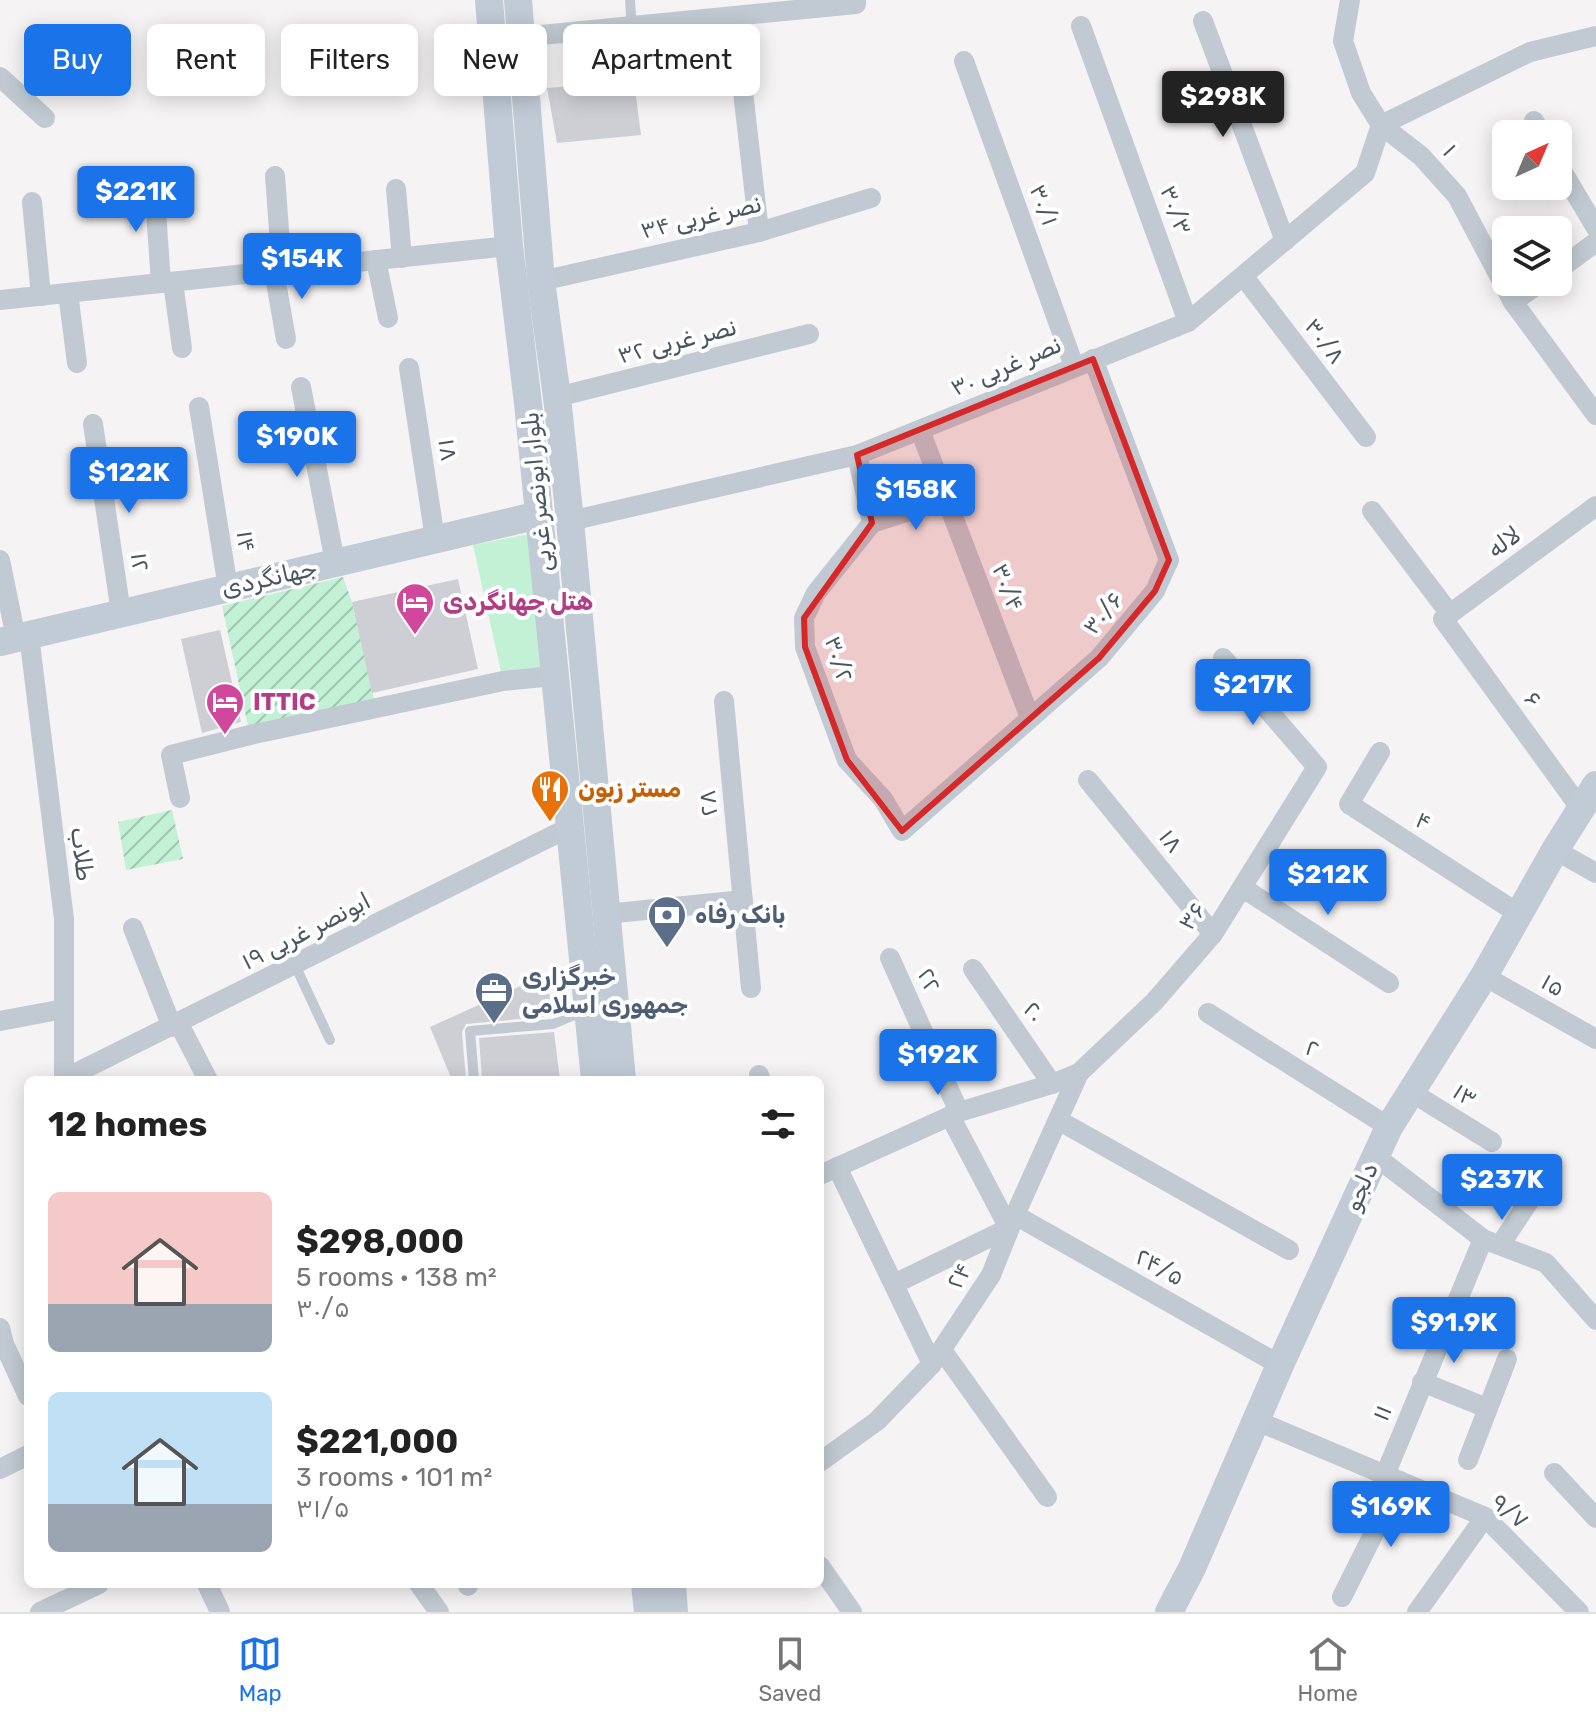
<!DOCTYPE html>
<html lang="en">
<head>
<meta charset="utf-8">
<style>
	body { margin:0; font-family:Rubik,"Noto Naskh Arabic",sans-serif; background:#f6f6f6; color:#222; height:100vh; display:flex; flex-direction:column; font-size:30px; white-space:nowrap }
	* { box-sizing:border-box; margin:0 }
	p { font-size:26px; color:#767676 }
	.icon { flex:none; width:44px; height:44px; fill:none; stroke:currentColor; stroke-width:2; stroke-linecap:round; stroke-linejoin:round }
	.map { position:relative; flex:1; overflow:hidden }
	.side { position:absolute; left:24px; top:1076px; width:800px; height:512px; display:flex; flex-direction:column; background:#fff; border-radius:12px; box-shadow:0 4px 20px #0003 }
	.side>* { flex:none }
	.guide { position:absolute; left:24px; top:24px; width:800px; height:72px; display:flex; gap:16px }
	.needle { width:52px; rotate:44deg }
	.fabs { position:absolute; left:1492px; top:120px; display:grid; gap:16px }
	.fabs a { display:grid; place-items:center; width:80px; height:80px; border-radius:12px; background:#fff; box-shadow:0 4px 20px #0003; font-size:40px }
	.price { position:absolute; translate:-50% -68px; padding:0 18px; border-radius:8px; background:#1a73e8; color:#fff; font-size:26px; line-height:52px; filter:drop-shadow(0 2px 4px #0008) }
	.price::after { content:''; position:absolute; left:50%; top:48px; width:24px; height:18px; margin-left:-12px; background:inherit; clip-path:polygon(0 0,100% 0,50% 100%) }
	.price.current { background:#222; color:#fff }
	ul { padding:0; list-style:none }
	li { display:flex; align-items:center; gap:24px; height:200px; padding:0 24px }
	li span { display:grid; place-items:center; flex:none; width:224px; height:160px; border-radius:12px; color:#555 }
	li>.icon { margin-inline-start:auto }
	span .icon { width:96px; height:96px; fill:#fffc; stroke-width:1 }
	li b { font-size:34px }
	h2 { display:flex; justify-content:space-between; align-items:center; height:96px; padding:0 24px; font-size:34px }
	.tag { padding:0 28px; border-radius:12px; background:#fff; box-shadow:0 4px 20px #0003; font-size:28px; line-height:72px }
	.tag.current { background:#1a73e8; color:#fff }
	.dock { display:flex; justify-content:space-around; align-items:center; height:112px; border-top:2px solid #e0e0e0; background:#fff; font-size:22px; color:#767676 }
	.dock a { display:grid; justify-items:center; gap:4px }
	.dock .current { color:#1a73e8 }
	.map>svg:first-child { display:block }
	.green { fill:#c3f1d5 }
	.garden { fill:url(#garden-furrows) }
	.building { fill:#cdcfd5 }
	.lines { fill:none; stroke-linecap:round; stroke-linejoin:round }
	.lane { stroke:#c1cad2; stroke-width:10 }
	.street { stroke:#c1cad2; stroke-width:20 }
	.secondary { stroke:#c1cbd6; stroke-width:28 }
	.marked { fill:#d62828; fill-opacity:0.2; stroke:#d62828; stroke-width:6; stroke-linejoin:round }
	.labels { text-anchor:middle; stroke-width:8; stroke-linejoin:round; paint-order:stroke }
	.street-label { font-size:24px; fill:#4a5661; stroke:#fff }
	.hotel-label { font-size:24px; font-weight:bold; fill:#b23c85; stroke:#fff; text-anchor:start }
	.food-label { font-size:24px; font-weight:bold; fill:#c56008; stroke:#fff; text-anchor:start }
	.service-label { font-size:24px; font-weight:bold; fill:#4e5e75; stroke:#fff; text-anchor:start }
</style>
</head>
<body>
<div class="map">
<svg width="1596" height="1612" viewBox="0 0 1596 1612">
	<defs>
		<pattern id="garden-furrows" width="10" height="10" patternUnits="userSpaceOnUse" patternTransform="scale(2)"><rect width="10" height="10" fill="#c3f1d5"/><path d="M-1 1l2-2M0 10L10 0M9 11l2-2" fill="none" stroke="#a0c6b0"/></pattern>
	</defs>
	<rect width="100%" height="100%" fill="#f5f3f3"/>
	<path class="green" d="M540,532L554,676L503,681L473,545Z"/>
	<g class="garden">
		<path d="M343,577L352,602L376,708L250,735L222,606Z"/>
		<path d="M172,810L183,859L126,870L118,822Z"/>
	</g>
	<g class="building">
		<path d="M634,81L641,135L557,143L547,88Z"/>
		<path d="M458,579L478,669L372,693L352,602Z"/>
		<path d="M220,630L241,722L202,733L181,639Z"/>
		<path d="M547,974L552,1016L466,1024L462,1032L466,1080H452L430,1027Z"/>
		<path d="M554,1032L560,1080H482L479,1038Z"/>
	</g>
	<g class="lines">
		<g class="lane">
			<path d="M630,0L634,63"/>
			<path d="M295,965L330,1040"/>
			<path d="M474,1080L470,1031L553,1024L586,1010"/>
		</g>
		<g class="street">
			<path d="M1350,0L1343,41L1361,93L1381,125L1421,156L1457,196L1513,302L1596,415"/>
			<path d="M1203,21L1285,241"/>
			<path d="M1081,26L1188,322"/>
			<path d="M521,37L856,4V0"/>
			<path d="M964,61L1074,366"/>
			<path d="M0,77L45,118"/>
			<path d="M742,83L759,232"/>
			<path d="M1534,121L1541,134"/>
			<path d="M1381,125L1530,52L1596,36"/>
			<path d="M1558,164L1596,228"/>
			<path d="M275,176L282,270"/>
			<path d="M154,182L161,283"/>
			<path d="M396,189L402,258"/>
			<path d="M32,202L41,296"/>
			<path d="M376,260L388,318"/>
			<path d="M1558,270L1596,242"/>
			<path d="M274,271L286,339"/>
			<path d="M1244,277L1366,437"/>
			<path d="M541,281L759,232L871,198"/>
			<path d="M173,282L182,348"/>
			<path d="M68,293L77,363"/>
			<path d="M0,300L509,246"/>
			<path d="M1513,302L1541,282"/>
			<path d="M409,368L435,539"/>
			<path d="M301,387L335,562"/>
			<path d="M557,397L809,334"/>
			<path d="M199,407L228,588"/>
			<path d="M93,424L121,613"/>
			<path d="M920,430L1030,718"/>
			<path d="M857,455L872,523L816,593L804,618L805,647L847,760L883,799L902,831L1099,658L1155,591L1169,560L1093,359"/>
			<path d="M1372,511L1450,614"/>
			<path d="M570,521L857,455L1188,322L1365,173L1381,125"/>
			<path d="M872,523L947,499"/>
			<path d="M0,560L16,638"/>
			<path d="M29,635L64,919V1080"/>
			<path d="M724,701L751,988"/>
			<path d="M1380,752L1349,804L1519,914"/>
			<path d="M1088,780L1213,934"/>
			<path d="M180,798L171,755L250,735L503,681L554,676"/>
			<path d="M1581,809L1443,619L1596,506"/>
			<path d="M1555,850L1596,873"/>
			<path d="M1243,888L1389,983"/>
			<path d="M606,914L743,900"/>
			<path d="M133,928L172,1027"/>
			<path d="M890,958L959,1112"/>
			<path d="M973,969L1052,1084"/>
			<path d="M1484,976L1596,1039"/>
			<path d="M1208,1013L1389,1127"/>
			<path d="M0,1021L64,1009"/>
			<path d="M179,1024L208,1080"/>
			<path d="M759,1075L761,1080"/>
			<path d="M64,1079L570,827"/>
			<path d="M1411,1092L1492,1142"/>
			<path d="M1058,1120L1289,1250"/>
			<path d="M1375,1156L1483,1239L1546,1263L1596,1320"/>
			<path d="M837,1167L932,1364"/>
			<path d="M820,1175L959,1112L1052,1084L1079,1073L1154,1002L1213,934L1317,767L1223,658"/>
			<path d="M1015,1215L1280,1365"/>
			<path d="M1500,1245L1546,1176"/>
			<path d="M894,1284L1009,1228L950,1116"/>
			<path d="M0,1328L4,1344L28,1396"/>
			<path d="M942,1350L1047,1497"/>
			<path d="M1422,1382L1487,1408"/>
			<path d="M1257,1421L1485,1517L1579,1612"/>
			<path d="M1468,1460L1507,1359"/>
			<path d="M820,1462L877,1421L932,1364L991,1275L1015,1215L1079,1073"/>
			<path d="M0,1469L28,1455"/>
			<path d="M1554,1473L1596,1518"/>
			<path d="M1385,1475L1483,1239"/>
			<path d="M820,1566L852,1612"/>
			<path d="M207,1584L220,1612"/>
			<path d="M419,1584L439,1612"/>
			<path d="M468,1584V1586"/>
			<path d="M1342,1597L1400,1481"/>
			<path d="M40,1612L99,1584"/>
			<path d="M1417,1612L1485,1517"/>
		</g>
		<g class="secondary">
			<path d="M489,0L509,246L528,403L595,1080"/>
			<path d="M518,0L541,281L557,397L570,521L622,1080"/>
			<path d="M0,642L539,515"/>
			<path d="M645,1584L648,1612"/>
			<path d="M672,1584L674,1612"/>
			<path d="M1169,1612L1192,1568L1280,1365L1389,1127L1484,976L1555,850L1596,785"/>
		</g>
	</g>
	<path class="marked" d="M1093,359L1169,560L1155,591L1099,658L902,831L847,760L805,647L804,618L872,523L857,455Z"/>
	<defs>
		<symbol id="hotel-pin" viewBox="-11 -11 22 30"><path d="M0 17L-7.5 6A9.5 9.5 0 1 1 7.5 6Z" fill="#d1479c" stroke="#fff"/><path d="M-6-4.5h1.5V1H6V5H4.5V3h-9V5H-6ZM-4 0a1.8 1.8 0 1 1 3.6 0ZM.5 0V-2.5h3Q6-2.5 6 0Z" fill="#fff"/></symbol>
		<symbol id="restaurant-pin" viewBox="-11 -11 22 30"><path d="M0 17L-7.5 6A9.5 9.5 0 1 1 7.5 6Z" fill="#e8710a" stroke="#fff"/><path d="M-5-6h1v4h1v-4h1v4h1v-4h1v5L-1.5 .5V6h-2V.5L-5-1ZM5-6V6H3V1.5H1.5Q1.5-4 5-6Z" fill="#fff"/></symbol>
		<symbol id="bank-pin" viewBox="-11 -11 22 30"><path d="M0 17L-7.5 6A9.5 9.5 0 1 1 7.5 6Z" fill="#5c6f8a" stroke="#fff"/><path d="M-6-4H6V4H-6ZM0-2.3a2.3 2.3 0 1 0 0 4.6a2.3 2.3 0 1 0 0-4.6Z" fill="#fff"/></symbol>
		<symbol id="office-pin" viewBox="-11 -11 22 30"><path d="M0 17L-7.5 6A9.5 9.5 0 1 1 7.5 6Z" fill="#5c6f8a" stroke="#fff"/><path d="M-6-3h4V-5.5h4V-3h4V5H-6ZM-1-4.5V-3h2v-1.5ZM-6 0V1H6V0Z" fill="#fff"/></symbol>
	</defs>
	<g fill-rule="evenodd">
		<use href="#hotel-pin" x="393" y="580" width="44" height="60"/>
		<use href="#hotel-pin" x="203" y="680" width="44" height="60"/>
		<use href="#restaurant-pin" x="528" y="767" width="44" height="60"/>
		<use href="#bank-pin" x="645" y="893" width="44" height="60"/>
		<use href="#office-pin" x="472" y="969" width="44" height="60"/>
	</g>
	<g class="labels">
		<g class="street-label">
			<text transform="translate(1450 150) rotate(48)" y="8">۱</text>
			<text transform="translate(1044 205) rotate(70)" y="8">۳۰/۱</text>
			<text transform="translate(1176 210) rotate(70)" y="8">۳۰/۳</text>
			<text transform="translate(701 217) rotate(-13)" y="8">نصر غربی ۳۴</text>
			<text transform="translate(677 341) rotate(-14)" y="8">نصر غربی ۳۲</text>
			<text transform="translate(1325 341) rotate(53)" y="8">۳۰/۸</text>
			<text transform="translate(1006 366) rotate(-23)" y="8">نصر غربی ۳۰</text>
			<text transform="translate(448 450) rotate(81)" y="8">۱۸</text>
			<text transform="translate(537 492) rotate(-95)" y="8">بلوار ابونصر غربی</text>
			<text transform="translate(246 541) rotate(81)" y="8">۱۴</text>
			<text transform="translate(1504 542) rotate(-36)" y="8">لاله</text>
			<text transform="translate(140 562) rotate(82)" y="8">۱۲</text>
			<text transform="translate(269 578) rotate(-13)" y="8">جهانگردی</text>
			<text transform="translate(1008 587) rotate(69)" y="8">۳۰/۴</text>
			<text transform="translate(1103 613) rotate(-50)" y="8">۳۰/۶</text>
			<text transform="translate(839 659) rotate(73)" y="8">۳۰/۲</text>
			<text transform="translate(1533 699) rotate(54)" y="8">۶</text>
			<text transform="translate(708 803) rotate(-95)" y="8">۲۸</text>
			<text transform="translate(1423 821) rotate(33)" y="8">۴</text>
			<text transform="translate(1171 841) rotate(51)" y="8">۱۸</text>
			<text transform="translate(82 854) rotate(83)" y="8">طلاب</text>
			<text transform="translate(1192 916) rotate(-53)" y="8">۳۶</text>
			<text transform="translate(306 931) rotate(-27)" y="8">ابونصر غربی ۱۹</text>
			<text transform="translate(929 980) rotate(66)" y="8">۲۲</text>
			<text transform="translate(1553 985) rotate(29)" y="8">۱۵</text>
			<text transform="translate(1034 1012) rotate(55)" y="8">۲۰</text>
			<text transform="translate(1312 1048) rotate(32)" y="8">۲</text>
			<text transform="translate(1465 1095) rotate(32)" y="8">۱۳</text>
			<text transform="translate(1361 1187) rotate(-66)" y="8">دلجو</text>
			<text transform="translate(1160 1267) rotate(29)" y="8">۲۴/۵</text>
			<text transform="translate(959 1276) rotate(-58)" y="8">۲۴</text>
			<text transform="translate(1382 1413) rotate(-68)" y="8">۱۱</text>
			<text transform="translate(1510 1511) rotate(39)" y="8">۹/۷</text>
		</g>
		<g class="hotel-label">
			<text x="443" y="610">هتل جهانگردی</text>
			<text x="253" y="710">ITTIC</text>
		</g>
		<g class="food-label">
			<text x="578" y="797">مستر زبون</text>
		</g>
		<g class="service-label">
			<text x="695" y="923">بانک رفاه</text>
			<text x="522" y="985">خبرگزاری<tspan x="522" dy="28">جمهوری اسلامی</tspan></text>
		</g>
	</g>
</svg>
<div class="fabs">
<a><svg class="needle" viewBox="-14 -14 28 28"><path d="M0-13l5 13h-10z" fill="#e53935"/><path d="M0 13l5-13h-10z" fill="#767676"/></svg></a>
<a><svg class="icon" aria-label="layers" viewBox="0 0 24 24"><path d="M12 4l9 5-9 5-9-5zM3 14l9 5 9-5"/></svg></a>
</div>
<b class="price current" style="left:1223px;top:139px">$298K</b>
<b class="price" style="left:136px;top:234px">$221K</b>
<b class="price" style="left:302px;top:301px">$154K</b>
<b class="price" style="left:297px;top:479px">$190K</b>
<b class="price" style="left:129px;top:515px">$122K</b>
<b class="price" style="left:916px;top:532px">$158K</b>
<b class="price" style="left:1253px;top:727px">$217K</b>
<b class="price" style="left:1328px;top:917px">$212K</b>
<b class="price" style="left:938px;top:1097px">$192K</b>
<b class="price" style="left:1502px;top:1222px">$237K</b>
<b class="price" style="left:1454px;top:1365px">$91.9K</b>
<b class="price" style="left:1391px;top:1549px">$169K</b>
<div class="guide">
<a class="tag current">Buy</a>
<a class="tag">Rent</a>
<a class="tag">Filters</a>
<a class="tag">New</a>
<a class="tag">Apartment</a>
</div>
<section class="side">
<h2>12 homes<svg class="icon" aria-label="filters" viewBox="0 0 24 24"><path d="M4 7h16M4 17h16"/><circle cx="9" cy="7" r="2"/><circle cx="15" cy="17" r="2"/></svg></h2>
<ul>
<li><span style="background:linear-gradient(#f6c9c9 70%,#9aa5b1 0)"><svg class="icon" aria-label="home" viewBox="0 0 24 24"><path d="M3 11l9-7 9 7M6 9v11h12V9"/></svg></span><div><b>$298,000</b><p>5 rooms · 138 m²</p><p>۳۰/۵</p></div></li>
<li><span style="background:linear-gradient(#bfe0f5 70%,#9aa5b1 0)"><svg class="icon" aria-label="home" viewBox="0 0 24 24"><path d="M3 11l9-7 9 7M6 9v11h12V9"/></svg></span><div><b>$221,000</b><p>3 rooms · 101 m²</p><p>۳۱/۵</p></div></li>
</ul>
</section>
</div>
<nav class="dock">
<a class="current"><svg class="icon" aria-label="map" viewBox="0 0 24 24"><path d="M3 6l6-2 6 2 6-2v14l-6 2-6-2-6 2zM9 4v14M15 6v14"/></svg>Map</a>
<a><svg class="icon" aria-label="saved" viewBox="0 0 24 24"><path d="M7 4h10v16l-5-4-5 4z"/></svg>Saved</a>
<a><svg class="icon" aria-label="home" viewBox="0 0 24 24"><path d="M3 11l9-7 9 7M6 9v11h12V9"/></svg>Home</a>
</nav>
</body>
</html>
